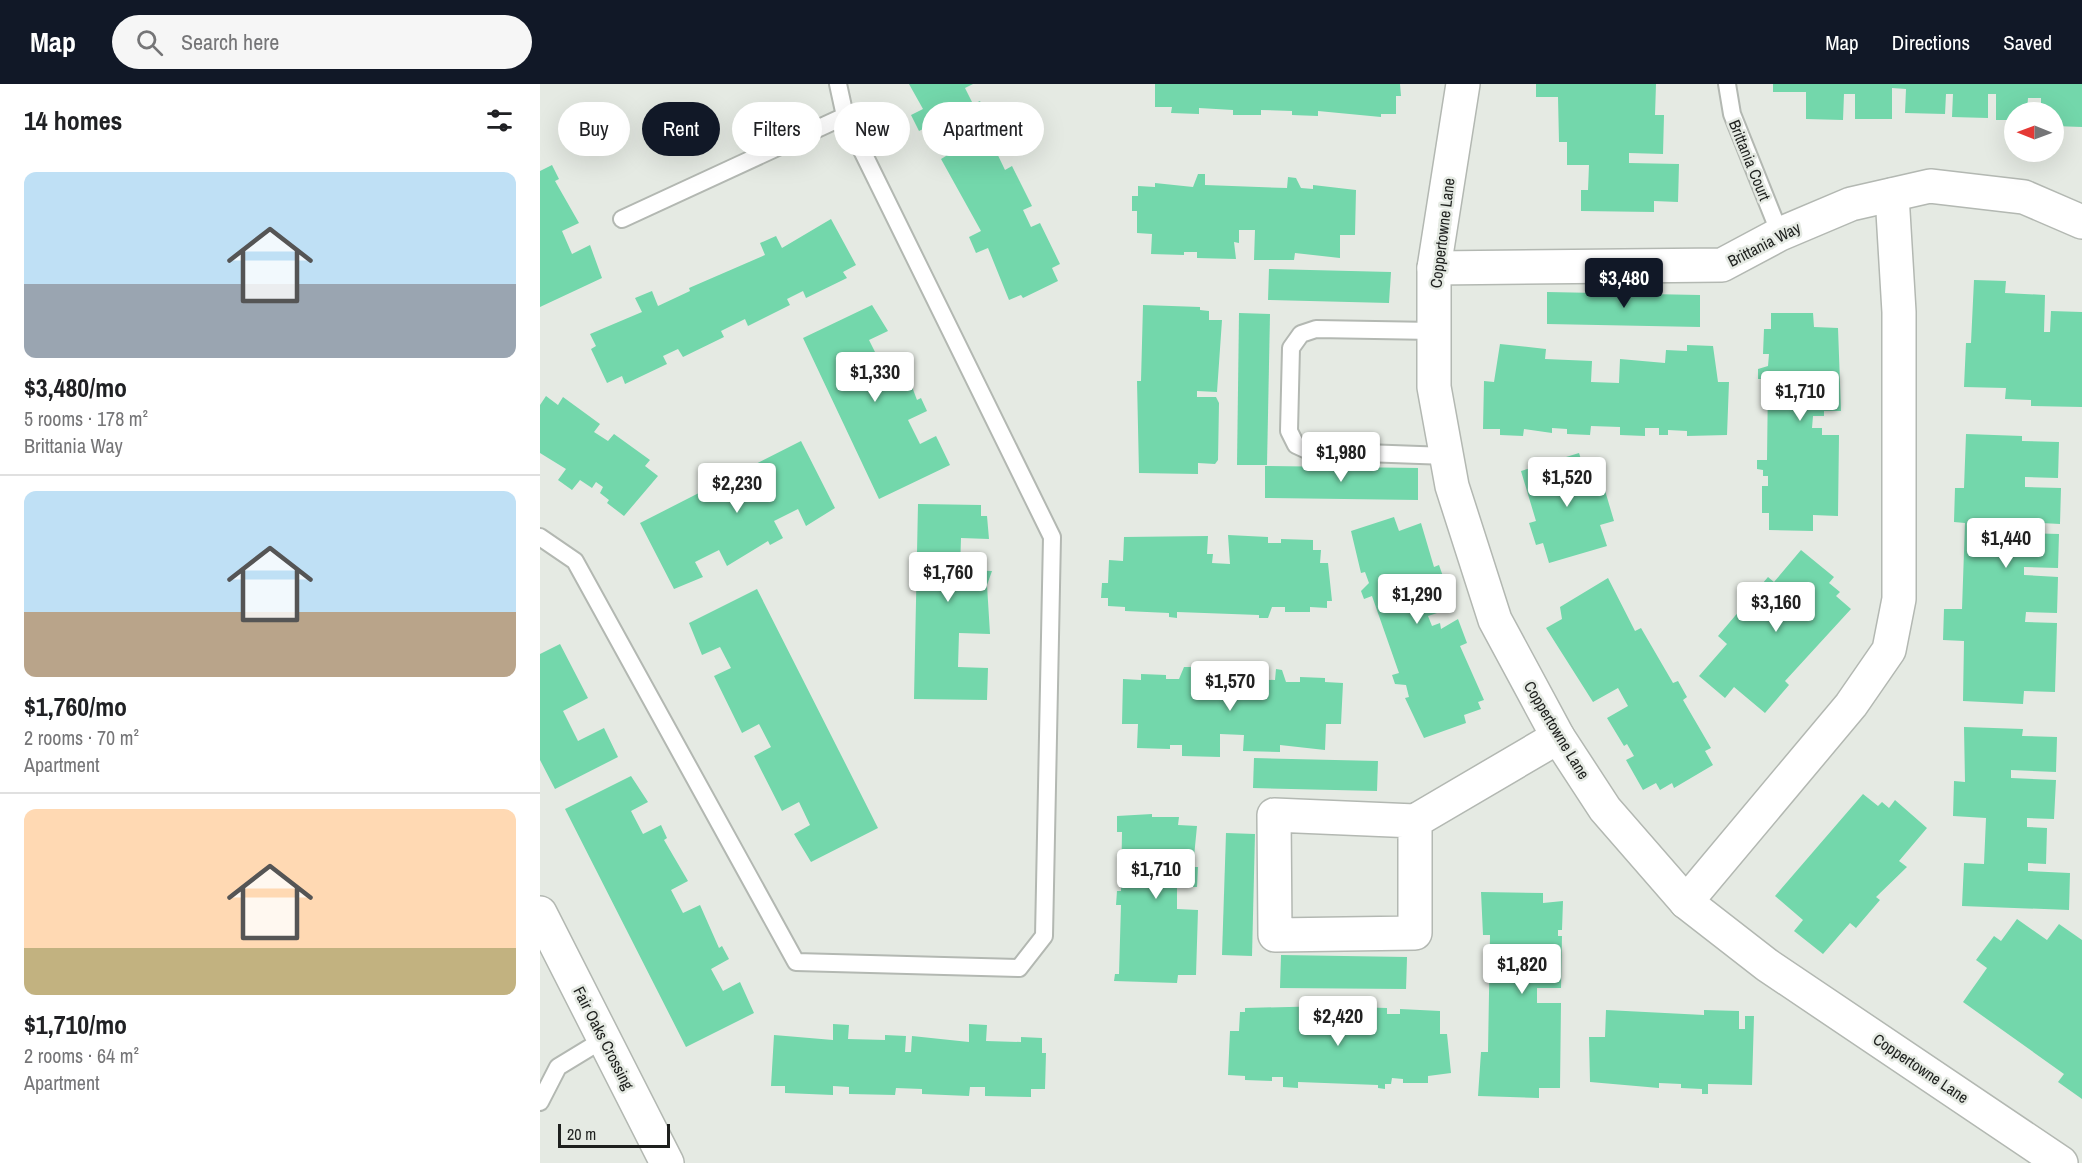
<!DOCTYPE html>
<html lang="en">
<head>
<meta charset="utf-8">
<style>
	body { margin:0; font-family:"Archivo Narrow",sans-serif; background:#f6f6f6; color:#202124; height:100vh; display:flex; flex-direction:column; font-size:22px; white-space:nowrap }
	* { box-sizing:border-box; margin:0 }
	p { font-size:20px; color:#757577 }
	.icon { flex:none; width:33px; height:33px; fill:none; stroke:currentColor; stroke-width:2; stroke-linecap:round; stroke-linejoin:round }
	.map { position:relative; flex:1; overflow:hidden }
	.drawer { display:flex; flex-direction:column; background:#fff; width:540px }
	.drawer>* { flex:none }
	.hud { position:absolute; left:18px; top:18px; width:570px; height:54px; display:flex; gap:12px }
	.needle { width:39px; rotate:271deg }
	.fabs { position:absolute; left:1464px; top:18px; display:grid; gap:12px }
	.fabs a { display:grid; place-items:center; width:60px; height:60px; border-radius:50%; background:#fff; box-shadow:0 6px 24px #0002; font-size:30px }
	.scale { position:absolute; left:18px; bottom:15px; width:112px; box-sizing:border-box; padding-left:6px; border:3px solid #1e201e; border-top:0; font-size:16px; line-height:21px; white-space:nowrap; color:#1e201e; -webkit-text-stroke:4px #e5eae3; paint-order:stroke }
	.price { position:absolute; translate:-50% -51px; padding:0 14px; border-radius:6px; background:#fff; color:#222; font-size:20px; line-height:39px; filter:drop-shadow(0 2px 3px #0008) }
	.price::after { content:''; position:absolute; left:50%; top:36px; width:18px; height:14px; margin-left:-9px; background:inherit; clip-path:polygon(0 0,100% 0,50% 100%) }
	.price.selected { background:#111827; color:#fff }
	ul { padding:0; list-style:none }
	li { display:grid; align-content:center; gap:12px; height:318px; padding:0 24px }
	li+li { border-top:2px solid #e0e0e0 }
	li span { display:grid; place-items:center; height:186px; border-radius:12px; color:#555 }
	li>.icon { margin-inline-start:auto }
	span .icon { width:108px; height:108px; fill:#fffc; stroke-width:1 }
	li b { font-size:26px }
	h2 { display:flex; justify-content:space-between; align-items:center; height:72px; padding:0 24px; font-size:26px }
	.chip { padding:0 21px; border-radius:27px; background:#fff; box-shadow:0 6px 24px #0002; font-size:21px; line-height:54px }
	.chip.selected { background:#111827; color:#fff }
	header { display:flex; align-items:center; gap:36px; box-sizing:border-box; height:84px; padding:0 30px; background:#111827; color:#fff }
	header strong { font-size:28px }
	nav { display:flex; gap:33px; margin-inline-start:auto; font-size:21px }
	.search { width:420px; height:54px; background:#f6f6f6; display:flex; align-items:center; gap:15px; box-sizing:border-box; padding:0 21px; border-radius:33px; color:#757577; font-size:22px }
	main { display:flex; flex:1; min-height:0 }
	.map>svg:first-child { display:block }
	.building { fill:#73d7ab }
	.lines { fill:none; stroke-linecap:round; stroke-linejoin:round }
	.lane-casing { stroke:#b3b8b2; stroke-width:20 }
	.street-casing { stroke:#b3b8b2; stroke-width:36 }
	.secondary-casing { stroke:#b3b8b2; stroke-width:36 }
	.lane { stroke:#fff; stroke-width:16 }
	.street { stroke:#fff; stroke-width:33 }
	.secondary { stroke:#fff; stroke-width:33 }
	.labels { text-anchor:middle; stroke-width:5; stroke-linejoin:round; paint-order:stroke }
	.street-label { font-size:16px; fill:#1e201e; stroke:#e5eae3 }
</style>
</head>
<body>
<header>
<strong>Map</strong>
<div class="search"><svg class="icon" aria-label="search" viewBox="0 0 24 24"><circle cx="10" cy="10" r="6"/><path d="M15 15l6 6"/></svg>Search here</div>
<nav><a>Map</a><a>Directions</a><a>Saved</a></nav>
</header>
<main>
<section class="drawer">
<h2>14 homes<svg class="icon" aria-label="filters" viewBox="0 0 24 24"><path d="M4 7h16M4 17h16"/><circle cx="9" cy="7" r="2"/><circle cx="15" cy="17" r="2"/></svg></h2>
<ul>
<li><span style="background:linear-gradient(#bfe0f5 60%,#9aa5b1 0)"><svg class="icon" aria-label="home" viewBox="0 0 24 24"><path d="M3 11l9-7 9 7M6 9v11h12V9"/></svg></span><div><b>$3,480/mo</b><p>5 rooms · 178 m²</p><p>Brittania Way</p></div></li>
<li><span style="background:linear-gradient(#bfe0f5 65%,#b9a48a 0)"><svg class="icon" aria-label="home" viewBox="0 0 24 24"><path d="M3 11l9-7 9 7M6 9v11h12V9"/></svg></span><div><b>$1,760/mo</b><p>2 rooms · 70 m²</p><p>Apartment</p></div></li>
<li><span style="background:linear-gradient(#ffd9b3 75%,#c2b280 0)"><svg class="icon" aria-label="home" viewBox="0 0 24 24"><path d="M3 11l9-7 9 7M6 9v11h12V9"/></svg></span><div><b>$1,710/mo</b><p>2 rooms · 64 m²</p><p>Apartment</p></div></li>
</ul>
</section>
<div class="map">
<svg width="1542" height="1079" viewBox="0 0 1542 1079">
	<rect width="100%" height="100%" fill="#e5eae3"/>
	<g class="building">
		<path d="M369,0H433L425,4L433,20L440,17L460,57L453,61L465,86L472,82L492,122L483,126L491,143L500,139L520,180L512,184L518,197L483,214L481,211L469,216L448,164L436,169L429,153L441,147L401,75L406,72L391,41L379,47L371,31L383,25Z"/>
		<path d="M615,0H860L861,12H856V30H841V33L778,27V32L752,31V27L721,26V31H693V26L659,24V30L631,29L632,23H615Z"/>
		<path d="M996,0H1116L1115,31H1124L1123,70L1089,69V79L1139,80L1138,118L1114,117V128L1041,127V106H1048L1049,81H1027V58H1019L1018,13H996Z"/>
		<path d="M1233,0H1542V43L1514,42V28H1501V14H1488L1487,28H1474V36H1456V10H1448V34L1412,33L1413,10H1406L1405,30L1365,29L1366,5L1352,4V35H1315V10H1304L1303,36L1266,35V8H1233Z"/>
		<path d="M12,81L19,95L15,97L39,139L22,147L32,170L50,161L62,194L0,223V87Z"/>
		<path d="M658,90H665V101L747,104L748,93L756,94L761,104L773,105V101L816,106L815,151H800V174L755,169L754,176H714L715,146H699V159L694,158L696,175L657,174V168H644V171L611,170L612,150L597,149V127H592V112H598V102L615,103V99L653,103Z"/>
		<path d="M291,135L316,181L303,188L307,194L266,214L263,207L247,215L250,221L208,242L205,235L181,247L184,253L143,273L138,265L123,272L127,280L85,300L82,292L67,299L51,265L56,262L50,250L102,228L95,214L112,207L118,222L150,207L149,204L225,171L220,159L236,152L242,164Z"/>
		<path d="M729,185L851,188L849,219L728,216Z"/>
		<path d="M1434,196L1466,197L1465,209L1505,211L1504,248H1510L1511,227L1542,228V323L1491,322V316L1465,315L1466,304L1424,303L1426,259H1431Z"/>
		<path d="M1007,208L1160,211V243L1007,240Z"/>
		<path d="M332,221L348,247L329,256L341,280L360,271L377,316L381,314L387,327L368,336L380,360L396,352L410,381L339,415L263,254Z"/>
		<path d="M603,221L660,223V226L669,227V236H682L677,308L657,307V313H676L679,319L678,376L675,380L658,379V390L599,389L597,297H601Z"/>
		<path d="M699,229L730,230L727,381H697Z"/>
		<path d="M1231,229H1273L1274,243L1298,244L1301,327H1284V332H1273L1272,344H1282V351H1299L1298,432L1273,431V447L1229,446V429H1222V402H1228V392H1223V386L1217,385V376H1227L1228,295H1218V285L1228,282L1229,270H1223L1224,245H1231Z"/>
		<path d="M960,260L1006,265L1005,275L1052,277L1051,298L1079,299L1080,275L1125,279L1126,266L1147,267V261L1173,262L1178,298H1189L1187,351L1147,352V347L1128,346V351H1119V344H1105V352L1080,351V343L1051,342L1050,351L1027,350V345L1012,344V349L984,345L983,352L960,351V345H943L944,297L954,298Z"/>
		<path d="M6,312L18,321L23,313L60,340L54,348L68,357L74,350L110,376L105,382L118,392L84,432L67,419L69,416L60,409L63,403L56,398L52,404L40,396L32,406L18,396L26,385L0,369V321Z"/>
		<path d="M1426,350L1482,352V357L1519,358L1518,394L1485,393V403L1521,404L1520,440L1485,438V449L1519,450L1518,484L1484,483V491L1518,493L1517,529L1486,528L1485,538L1517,539L1515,608L1484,607L1483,620L1423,617L1424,557L1403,556L1404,525H1422L1425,439L1414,438L1415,404H1424Z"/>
		<path d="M261,357L295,424L266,442L258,425L234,437L243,454L230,461L228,457L187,482L179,466L155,478L163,493L134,505L100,439Z"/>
		<path d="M1039,369L1048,397L1061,393L1074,437L1060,441L1067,462L1009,479L1003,459L996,461L989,439L996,437L981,387Z"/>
		<path d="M725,382L878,384V416L725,414Z"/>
		<path d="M378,420L441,421V432H447L449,455L421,454L420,486L452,487L447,501L450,550L419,549L418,583L448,584L447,616L374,615Z"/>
		<path d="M854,433L859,447L881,439L894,483L899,481L912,518L904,521L906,526L888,532L892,542L900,539L901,545L918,535L927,559L920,562L944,616L938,618L941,625L924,631L926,639L884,654L865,614L869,613L866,601L855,600L852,591L859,589L832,512L824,515L821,507L829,499L825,488L821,489L811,447Z"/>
		<path d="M688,451L728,453V459H741V455L773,456V466H781L780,479H788L792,517H787V524L770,523V528H745V523H732L728,534H719V531L637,528V534L629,533V529L585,527V523L568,522V514H561L562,499H568L569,476L583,477L584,453L668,452L667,470H673L672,479L690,480Z"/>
		<path d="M1261,466L1294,493L1289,499L1300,508L1296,512L1311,525L1245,597L1249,601L1225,629L1194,603L1185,614L1159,592L1187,560L1178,552L1228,493L1234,498Z"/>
		<path d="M1068,494L1095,547L1101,544L1133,599L1138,597L1147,613L1143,616L1171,664L1165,667L1173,681L1134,704L1132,699L1120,706L1116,699L1103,706L1086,676L1094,672L1087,660L1084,662L1067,634L1088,622L1078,604L1053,618L1006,544L1022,535L1020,523Z"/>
		<path d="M217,505L338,744L271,778L254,750L270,741L259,718L242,727L214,672L231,663L219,640L202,649L174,592L191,584L180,563L162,571L149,539Z"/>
		<path d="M20,560L48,614L23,627L38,657L64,644L78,673L15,705L0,676V570Z"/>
		<path d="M644,583H652V593L735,596L736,585L742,586L746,598H760V593L785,594V598L803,599L801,640H786L785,666L740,661V668L703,667L704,651L680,650V673L642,672V661H630V665L597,664L598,640H582L583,595L601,596V590L626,591V595H639Z"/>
		<path d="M1424,643L1483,645L1482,652L1517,653L1516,688L1471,686V694L1516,696L1514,735L1487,734V743L1507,744L1506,780L1488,779V787L1530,789L1529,826L1422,822L1424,779L1444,780L1446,734L1413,732L1414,697L1425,698Z"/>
		<path d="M714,674L838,677L837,707L713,704Z"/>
		<path d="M91,692L108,718L91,727L103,750L121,741L127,754L124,756L148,797L131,806L143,829L160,821L179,864L182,862L189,875L171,885L183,907L200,898L214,929L146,963L25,725Z"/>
		<path d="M1323,710L1338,722L1342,718L1349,724L1355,716L1387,744L1359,777L1367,783L1336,813L1340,816L1316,844L1310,839L1283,870L1254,847L1263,836L1235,812Z"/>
		<path d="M612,730V733H639L638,741L657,742L653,783H658L657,803H637V825L658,826L656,891H638L637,899L574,897L575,890H579L581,821H576L577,807H581L582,748H577V732Z"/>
		<path d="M686,749L715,750L712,872L682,871Z"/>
		<path d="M941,808L1003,809V819L1023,817L1022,846H1018V852H1022L1021,904H997V919H1021L1020,1004H999V1014L938,1012L941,968H948L950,851H943Z"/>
		<path d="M1477,835L1507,856L1519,840L1542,856V1015L1518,998L1524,990L1423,918L1447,884L1436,876L1454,852L1461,857Z"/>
		<path d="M741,871L867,873L866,905L740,904Z"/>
		<path d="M787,922L786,939H792L791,950L805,951L812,923L847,924V930H860V925L900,927V950H907L911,989L888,992V999H863V995L852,994L851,1000H845V1005L838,1004V1001L758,998V1004L743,1003V993H732V997L705,996V992L688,991L690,947H699L700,928H705V924Z"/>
		<path d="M1066,926L1164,931V926L1199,927V945H1205V932H1214L1212,1001L1168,1000V1010H1162V1005L1141,1004V1000L1119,999V1004L1050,998L1049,953H1065Z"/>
		<path d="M293,940L309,941L308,955L345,956V951L366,952L365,968H371L372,952L429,958V940L447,941L446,957L481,958V953L502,954V969H506L505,1005H491V1013L445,1012V1003H430L429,1012L382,1010V1005L356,1004L355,1011L309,1010V1003L293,1002V1011L245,1009V1002H231L234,951L293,956Z"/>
	</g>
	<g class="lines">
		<defs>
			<g id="lane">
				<path d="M1187,0L1192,30L1240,150"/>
				<path d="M82,135L305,32"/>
				<path d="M894,247L776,245L761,250L751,264L749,347L756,361L769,367L907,372"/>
				<path d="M0,453L35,477L256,878L479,884L504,852L512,453L305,32L298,0"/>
				<path d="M0,1018L18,983L64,955"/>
			</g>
			<g id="street">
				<path d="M923,0L894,184V303L912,402L955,536L1018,653L1065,725L1146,818L1227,881L1521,1079"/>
				<path d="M894,184L1182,181L1240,150L1311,120L1390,102L1484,113L1542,138"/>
				<path d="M875,737L734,731L735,851L875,849V737L1018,653"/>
				<path d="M1146,818L1311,621L1349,566L1359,515V228L1352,111"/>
			</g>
			<path id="secondary" d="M0,829L127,1079"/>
		</defs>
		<use href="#lane" class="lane-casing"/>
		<use href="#street" class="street-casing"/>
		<use href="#secondary" class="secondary-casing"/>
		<use href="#lane" class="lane"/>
		<use href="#street" class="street"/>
		<use href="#secondary" class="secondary"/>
	</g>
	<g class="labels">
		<g class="street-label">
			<text transform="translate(1210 76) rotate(68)" y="6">Brittania Court</text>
			<text transform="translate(902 149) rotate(-83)" y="6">Coppertowne Lane</text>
			<text transform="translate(1224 160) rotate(-27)" y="6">Brittania Way</text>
			<text transform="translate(1017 646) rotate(59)" y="6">Coppertowne Lane</text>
			<text transform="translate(64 954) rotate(63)" y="6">Fair Oaks Crossing</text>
			<text transform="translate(1381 984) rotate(34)" y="6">Coppertowne Lane</text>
		</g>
	</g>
</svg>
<div class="fabs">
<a><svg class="needle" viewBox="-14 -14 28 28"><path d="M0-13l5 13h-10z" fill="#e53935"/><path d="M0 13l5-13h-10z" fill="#757577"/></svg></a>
</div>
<div class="scale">20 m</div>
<b class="price selected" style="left:1084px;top:225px">$3,480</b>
<b class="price" style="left:335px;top:319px">$1,330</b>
<b class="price" style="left:1260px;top:338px">$1,710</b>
<b class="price" style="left:801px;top:399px">$1,980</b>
<b class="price" style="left:1027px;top:424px">$1,520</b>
<b class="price" style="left:197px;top:430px">$2,230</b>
<b class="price" style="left:1466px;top:485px">$1,440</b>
<b class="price" style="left:408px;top:519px">$1,760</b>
<b class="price" style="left:877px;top:541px">$1,290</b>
<b class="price" style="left:1236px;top:549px">$3,160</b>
<b class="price" style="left:690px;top:628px">$1,570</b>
<b class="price" style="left:616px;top:816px">$1,710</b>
<b class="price" style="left:982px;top:911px">$1,820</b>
<b class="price" style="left:798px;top:963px">$2,420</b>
<div class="hud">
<a class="chip">Buy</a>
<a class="chip selected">Rent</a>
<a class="chip">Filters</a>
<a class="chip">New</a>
<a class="chip">Apartment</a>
</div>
</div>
</main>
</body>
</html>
